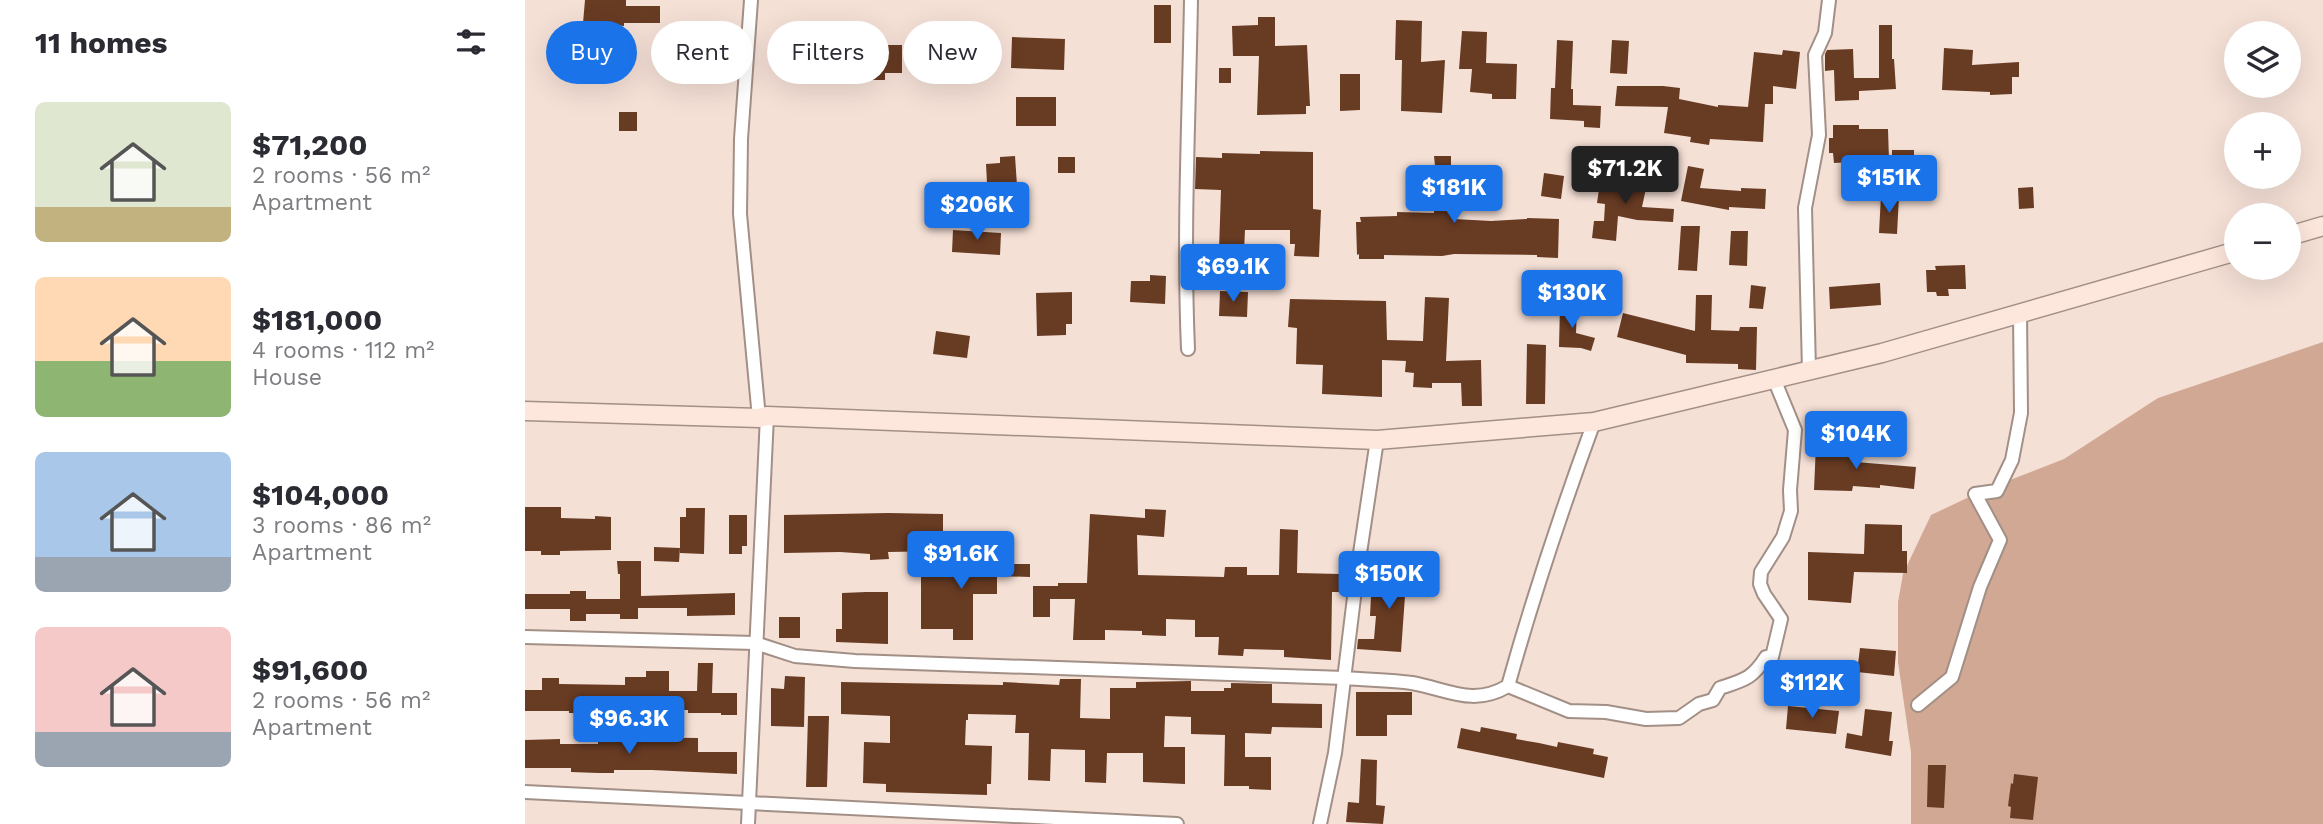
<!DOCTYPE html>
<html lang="en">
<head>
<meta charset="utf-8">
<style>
	body { margin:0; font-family:"Work Sans",sans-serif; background:#f7f7f7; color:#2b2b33; height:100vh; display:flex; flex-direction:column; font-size:26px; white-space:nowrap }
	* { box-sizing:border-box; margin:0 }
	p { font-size:23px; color:#7c7c81 }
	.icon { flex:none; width:38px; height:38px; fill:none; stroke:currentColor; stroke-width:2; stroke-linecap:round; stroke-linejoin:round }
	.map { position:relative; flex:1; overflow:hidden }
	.sheet { display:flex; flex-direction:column; background:#fff; width:525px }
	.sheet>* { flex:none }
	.banner { position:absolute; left:21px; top:21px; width:665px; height:63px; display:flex; gap:14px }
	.controls { position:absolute; left:1699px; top:21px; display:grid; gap:14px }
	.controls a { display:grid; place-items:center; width:77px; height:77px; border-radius:50%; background:#fff; box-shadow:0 7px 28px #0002; font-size:35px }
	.price { position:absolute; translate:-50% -60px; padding:0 16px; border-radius:7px; background:#1a73e8; color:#fff; font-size:23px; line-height:46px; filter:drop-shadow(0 2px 4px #0008) }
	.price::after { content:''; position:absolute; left:50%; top:42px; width:21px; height:16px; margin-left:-10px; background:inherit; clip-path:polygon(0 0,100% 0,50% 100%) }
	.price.current { background:#222; color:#fff }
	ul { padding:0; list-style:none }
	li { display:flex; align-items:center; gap:21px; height:175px; padding:0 35px }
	li span { display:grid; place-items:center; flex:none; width:196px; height:140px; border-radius:10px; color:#555 }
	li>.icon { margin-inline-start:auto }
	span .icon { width:84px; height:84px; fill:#fffc; stroke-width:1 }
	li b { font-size:30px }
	h2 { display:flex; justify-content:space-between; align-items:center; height:84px; padding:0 35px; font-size:30px }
	.pill { padding:0 24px; border-radius:32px; background:#fff; box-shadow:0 7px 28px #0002; font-size:24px; line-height:63px }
	.pill.current { background:#1a73e8; color:#fff }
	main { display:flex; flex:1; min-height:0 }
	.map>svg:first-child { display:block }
	.green { fill:#d1a894 }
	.building { fill:#683b23 }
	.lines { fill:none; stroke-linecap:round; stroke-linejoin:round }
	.street-casing { stroke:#a28f86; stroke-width:16 }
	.secondary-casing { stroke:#a28f86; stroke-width:21 }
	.street { stroke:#fff; stroke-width:12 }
	.secondary { stroke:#fde6db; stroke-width:18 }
</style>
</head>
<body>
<main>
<section class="sheet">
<h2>11 homes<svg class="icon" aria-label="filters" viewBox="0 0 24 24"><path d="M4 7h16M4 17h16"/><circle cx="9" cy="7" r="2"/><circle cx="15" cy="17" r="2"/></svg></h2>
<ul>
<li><span style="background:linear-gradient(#dfe7d0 75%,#c2b280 0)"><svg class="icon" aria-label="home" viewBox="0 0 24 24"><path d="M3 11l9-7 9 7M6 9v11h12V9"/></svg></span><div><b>$71,200</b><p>2 rooms · 56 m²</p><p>Apartment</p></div></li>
<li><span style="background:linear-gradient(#ffd9b3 60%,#8fb573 0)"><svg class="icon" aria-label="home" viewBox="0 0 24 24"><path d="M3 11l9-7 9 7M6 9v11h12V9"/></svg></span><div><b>$181,000</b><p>4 rooms · 112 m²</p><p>House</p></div></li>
<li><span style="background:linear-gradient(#a9c7e8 75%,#9aa5b1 0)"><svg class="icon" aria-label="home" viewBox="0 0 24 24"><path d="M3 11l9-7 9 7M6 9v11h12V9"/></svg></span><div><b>$104,000</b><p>3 rooms · 86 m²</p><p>Apartment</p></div></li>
<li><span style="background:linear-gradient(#f6c9c9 75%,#9aa5b1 0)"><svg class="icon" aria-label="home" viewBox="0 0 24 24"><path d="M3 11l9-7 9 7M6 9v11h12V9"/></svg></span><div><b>$91,600</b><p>2 rooms · 56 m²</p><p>Apartment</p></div></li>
</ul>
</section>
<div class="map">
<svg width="1798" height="824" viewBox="0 0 1798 824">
	<rect width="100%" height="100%" fill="#f5e0d6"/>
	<path class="green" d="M1798,342V824H1386V752L1373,662V602L1378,574L1406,515L1459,490L1539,459L1633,398Z"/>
	<g class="building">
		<path d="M60,0H101V6H135V23H99V26L58,23Z"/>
		<rect x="629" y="5" width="17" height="38"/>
		<path d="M733,17H750V46L782,45L785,106H781V114L732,115L734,56H708L707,26L733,25Z"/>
		<path d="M871,20L897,21L896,62L920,60L917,113L876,111L877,60H870Z"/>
		<path d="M1354,25H1367V59H1369L1371,89L1334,91V100L1310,101L1309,70L1300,71V54L1302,50L1328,49L1329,78H1354Z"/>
		<path d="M937,31L962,32L961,63L992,64L991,99H967V94L945,92L947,69H934Z"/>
		<path d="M487,37L540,39L539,70L486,68Z"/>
		<path d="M343,39H360V45H377V73H360V80H343V76H334V45H343Z"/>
		<path d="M1032,40L1048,41L1046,89H1048V105L1076,106L1075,128L1059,127V121L1025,119L1026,88H1030Z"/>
		<path d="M1087,40L1104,41L1102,74L1085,73Z"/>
		<path d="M1419,48L1448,50L1447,65L1494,62V77H1487V94L1465,95V92L1417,90Z"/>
		<path d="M1258,50L1275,52L1271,89L1248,86V104H1240L1238,142L1185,139L1184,145L1165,142L1166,137L1139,133L1143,107L1090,106L1092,86H1138L1155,88L1154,99L1193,107V105L1223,107L1229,52L1257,55Z"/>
		<rect x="694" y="68" width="12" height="15"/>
		<path d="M815,74H835V110L815,111Z"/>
		<rect x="491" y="97" width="40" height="29"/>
		<rect x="94" y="112" width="18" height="19"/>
		<path d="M1308,125H1334V129H1363L1364,160L1309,163L1308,153H1304V138H1308Z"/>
		<rect x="1367" y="150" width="22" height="20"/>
		<path d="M735,151L788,152V209L796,210L794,257L769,256L770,244H765V230H720L719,251L694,250L696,190L670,189L671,157L697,158V153L735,154Z"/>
		<path d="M490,156L493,200L463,202L461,164L475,163V157Z"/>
		<path d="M909,156H926V168H957V197H930L929,219L966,221L1002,219V218L1034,219L1033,258L1012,257V255L929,254L917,256L859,255V259H834V254L832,255L831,222H836L835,217L872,216V212L909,213L908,188H903V166H910Z"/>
		<rect x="533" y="157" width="17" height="16"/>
		<path d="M1163,166L1179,169L1175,188L1216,191V188L1241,189L1240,209L1204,207V210L1156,201Z"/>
		<path d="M1019,173L1039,176L1036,199L1016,196Z"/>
		<path d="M1104,175L1123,179L1117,207L1149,209L1148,222L1112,220L1093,216L1091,241L1067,238L1069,221H1079L1080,204L1072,203L1076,176L1103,180Z"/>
		<path d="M1508,187L1509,208L1494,209L1493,188Z"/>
		<path d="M1356,195L1374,196L1372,234L1354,233Z"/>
		<path d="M1156,226H1175L1172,271L1153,270Z"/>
		<path d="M428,230L476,233L475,255L427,252Z"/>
		<path d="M1206,231H1223L1222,266L1204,265Z"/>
		<path d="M1440,265L1441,289H1423L1424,296H1412L1411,292H1402L1401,270H1411L1410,266Z"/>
		<path d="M625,275L641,276L640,304L605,302L606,281H625Z"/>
		<path d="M1355,283L1356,305L1305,309L1304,287Z"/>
		<path d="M1226,285L1241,287L1238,309L1224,308Z"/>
		<path d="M695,291L723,292L722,317L694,316Z"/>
		<path d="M547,292V324H541V335L512,336L511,293Z"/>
		<path d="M1171,295H1187L1186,330L1214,331L1215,327H1232L1231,370L1213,369V364L1161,363V355L1092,337L1098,313L1170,331Z"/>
		<path d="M900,297L924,298L921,361L956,360L957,406H937L936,383H907V388L888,387L889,373L880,372L881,361L857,360V397L797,394L798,365L771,364L772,328L763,327L765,299L861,301L862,340L898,341Z"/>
		<path d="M1035,305L1052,306L1051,333L1070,338L1066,351L1056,348L1034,347Z"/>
		<path d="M411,331L445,336L442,358L408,354Z"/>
		<path d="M1002,344L1021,345L1020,404H1001Z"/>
		<path d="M1291,444H1331V462L1391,467L1389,489L1355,485V488L1328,486L1327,491L1289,490Z"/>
		<path d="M0,507H36V518L70,519V516L86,517V550L35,551V555H16V551H0Z"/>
		<path d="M161,508H180L179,554L155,553V517H161Z"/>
		<path d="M620,509L641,510L639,537L612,535L613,575L699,577L700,567H722V575H754L755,529L773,530L772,573L815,574V592H807L806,660L759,657V650L719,649L718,656L693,655L694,637H670V620L641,619V636L617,635V631L580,630V640H548L550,599H525V617H508V586H533V583H562L565,514L620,518Z"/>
		<path d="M363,513L418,514V551L363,552L364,559L345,560V554L315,552L259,553V515Z"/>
		<path d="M204,515H222V546H217V554H204Z"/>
		<path d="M1340,524L1377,525V551H1382V573L1329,572L1326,603L1283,600V552L1339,554Z"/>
		<path d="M129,547L155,548L154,562L129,561Z"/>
		<path d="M408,556H448V558L485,560V564H505V577L472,576V594H448V640H428V629H396V577H408Z"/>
		<path d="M92,561H116V596L210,593V615L162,616V608H113V619H95V614H61V621H45V609H0V594H45V591H61V599H95V574H93Z"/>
		<path d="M862,562L889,566L886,582H881L876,652L832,649L833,639H849L851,616H845L846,596L857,597Z"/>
		<path d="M341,592H363V644L311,642V629H317V593Z"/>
		<rect x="254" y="617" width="21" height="21"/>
		<path d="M1335,648L1371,651L1369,676L1332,672Z"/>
		<path d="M173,663H188L187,693H212V715H196V713H163V710H89V714L44,713V711H0V690H17V678H34V684L100,685V677H121V671H144V691H172Z"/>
		<path d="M260,676L280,677L279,727L246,726V688L259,689Z"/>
		<path d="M535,679H556L555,718L585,719V688H611V682L666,681V691H699V688H706V683L747,684V703L797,704V728L747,727L746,734L720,733V757H746V790L724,789V786H699L700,735L666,734V717L640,716L639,747H660V784L618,782V753H582L581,783L560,782V750L526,749L525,781L503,780L504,733H490L491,715L443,714V720H441L440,745L467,746L466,784H462V795L361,792V784L338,783L339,742L365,743V716L316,714V682L478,685V682L534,685Z"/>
		<path d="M831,692H887V715H862V736H831Z"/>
		<path d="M1263,706L1314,711L1311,734L1261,729Z"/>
		<path d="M1340,709L1367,712L1364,741H1368L1366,756L1320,748L1322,733L1337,736Z"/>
		<path d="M283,716H304L302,787H281Z"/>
		<path d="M956,727L992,734L991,739L1014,743L1032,747L1033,742L1069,749L1068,754L1083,757L1079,778L932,748L936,728L955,732Z"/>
		<path d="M101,737L173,738V752H212V774L127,770H89V773H73L46,772V768H0V740L35,739V744H73V742H101Z"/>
		<path d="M836,759L852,760L851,805L860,806L858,824L821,822L823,802L834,803Z"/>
		<path d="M1403,765H1421L1419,808L1402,807Z"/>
		<path d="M1489,774L1513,777L1508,820L1485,818L1486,807L1483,806L1486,783L1488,784Z"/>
	</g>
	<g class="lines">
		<defs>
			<g id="street">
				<path d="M226,0L216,139L215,214L234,418"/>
				<path d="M663,349C658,232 664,117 666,0"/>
				<path d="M1284,370L1280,208L1294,135L1290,55L1300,33L1304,0"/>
				<path d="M0,637L230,643L270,656L330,661L820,678C842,680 865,680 887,683C922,689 948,707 983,686C1008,597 1037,509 1069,422"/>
				<path d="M983,686L1044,711L1081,712L1121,719L1154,718L1174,704L1188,700L1195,688C1219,680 1227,679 1241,657H1247L1256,619L1239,594L1235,584L1236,572L1258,537L1266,511L1265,490L1270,430L1249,379"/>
				<path d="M1393,705L1427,677L1455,587L1475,540L1450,494L1472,491L1487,460L1496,413L1495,313"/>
				<path d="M0,792L652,824"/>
				<path d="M223,824L242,416"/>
				<path d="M795,824L810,753L832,573L852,440"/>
			</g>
			<g id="secondary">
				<path d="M1764,236L1798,226"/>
				<path d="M0,411L234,418L242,416L852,440L1069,422L1357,353L1712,251"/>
			</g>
		</defs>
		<use href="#street" class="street-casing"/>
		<use href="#secondary" class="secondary-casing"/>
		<use href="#street" class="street"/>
		<use href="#secondary" class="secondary"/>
	</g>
</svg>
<div class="controls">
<a><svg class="icon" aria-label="layers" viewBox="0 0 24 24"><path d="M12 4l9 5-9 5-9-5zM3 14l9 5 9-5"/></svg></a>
<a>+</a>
<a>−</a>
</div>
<b class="price current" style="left:1100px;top:206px">$71.2K</b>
<b class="price" style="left:1364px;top:215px">$151K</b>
<b class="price" style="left:929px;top:225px">$181K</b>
<b class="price" style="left:452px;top:242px">$206K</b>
<b class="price" style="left:708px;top:304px">$69.1K</b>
<b class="price" style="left:1047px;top:330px">$130K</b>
<b class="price" style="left:1331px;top:471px">$104K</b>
<b class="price" style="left:436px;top:591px">$91.6K</b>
<b class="price" style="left:864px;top:611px">$150K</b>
<b class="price" style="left:1287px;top:720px">$112K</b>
<b class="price" style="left:104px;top:756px">$96.3K</b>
<div class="banner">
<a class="pill current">Buy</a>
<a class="pill">Rent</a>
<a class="pill">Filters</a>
<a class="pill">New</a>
</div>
</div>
</main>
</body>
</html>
